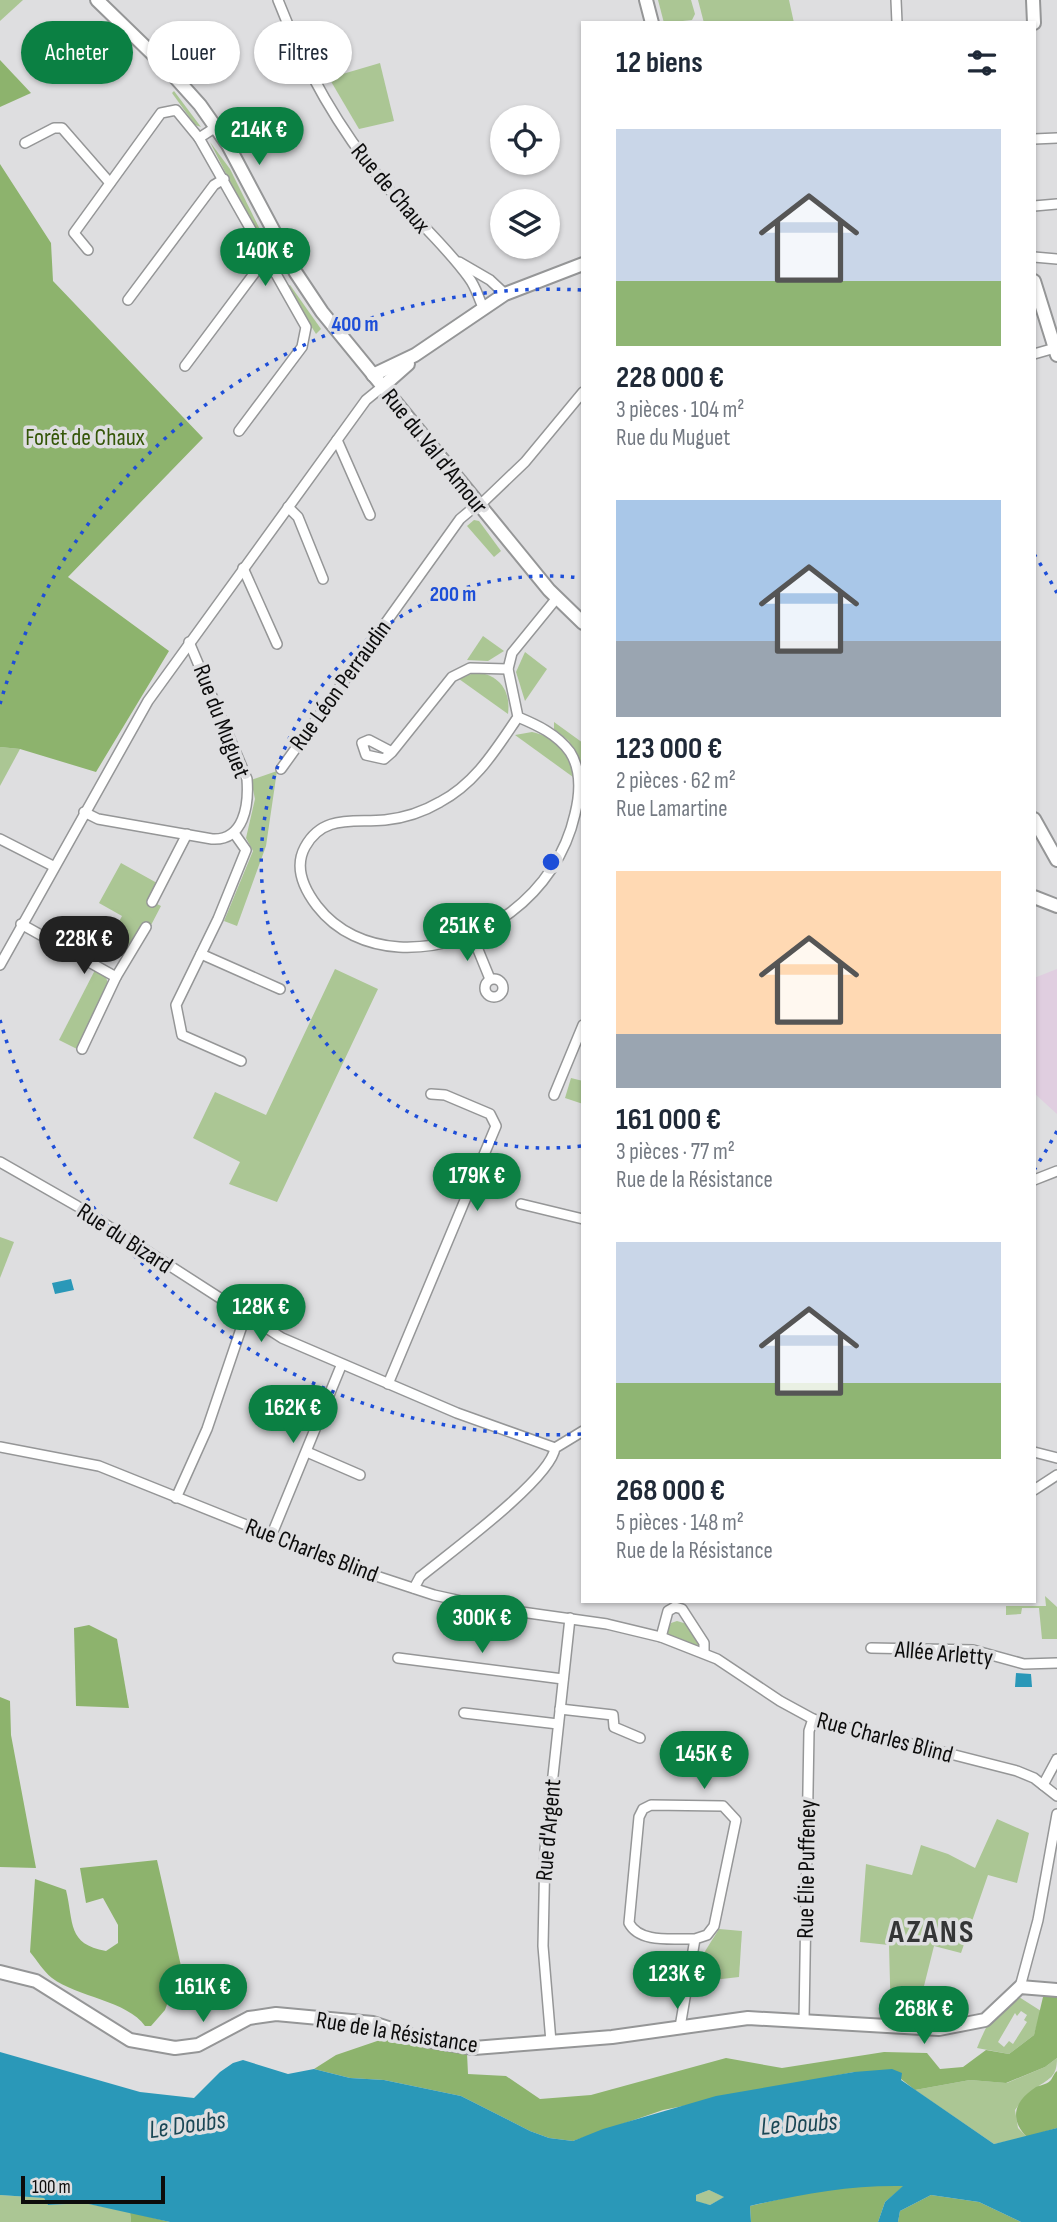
<!DOCTYPE html>
<html lang="fr">
<head>
<meta charset="utf-8">
<style>
	body { margin:0; font-family:"Sofia Sans Condensed",sans-serif; background:#f6f6f7; color:#1f2937; height:100vh; display:flex; flex-direction:column; font-size:26px; white-space:nowrap }
	* { box-sizing:border-box; margin:0 }
	p { font-size:23px; color:#747a83 }
	.icon { flex:none; width:38px; height:38px; fill:none; stroke:currentColor; stroke-width:2; stroke-linecap:round; stroke-linejoin:round }
	.map { position:relative; flex:1; overflow:hidden }
	.details { position:absolute; left:581px; top:21px; width:455px; height:1582px; display:flex; flex-direction:column; background:#fff; border-radius:0px; box-shadow:0 2px 5px #0004 }
	.details>* { flex:none }
	.banner { position:absolute; left:21px; top:21px; width:455px; height:63px; display:flex; gap:14px }
	.buttons { position:absolute; left:490px; top:105px; display:grid; gap:14px }
	.buttons a { display:grid; place-items:center; width:70px; height:70px; border-radius:50%; background:#fff; box-shadow:0 2px 5px #0004; font-size:35px }
	.scale { position:absolute; left:21px; bottom:18px; width:144px; box-sizing:border-box; padding-left:7px; border:4px solid #0c0c0c; border-top:0; font-size:19px; line-height:24px; white-space:nowrap; color:#0c0c0c; -webkit-text-stroke:5px #dedee0; paint-order:stroke }
	.price { position:absolute; translate:-50% -60px; padding:0 16px; border-radius:24px; background:#0b8043; color:#fff; font-size:23px; line-height:46px; filter:drop-shadow(0 2px 4px #0008) }
	.price::after { content:''; position:absolute; left:50%; top:42px; width:21px; height:16px; margin-left:-10px; background:inherit; clip-path:polygon(0 0,100% 0,50% 100%) }
	.price.current { background:#222; color:#fff }
	ul { padding:0; list-style:none }
	li { display:grid; align-content:center; gap:14px; height:371px; padding:0 35px }
	li span { display:grid; place-items:center; height:217px; border-radius:0px; color:#555 }
	li>.icon { margin-inline-start:auto }
	span .icon { width:126px; height:126px; fill:#fffc; stroke-width:1 }
	li b { font-size:30px }
	h2 { display:flex; justify-content:space-between; align-items:center; height:84px; padding:0 35px; font-size:30px }
	.chip { padding:0 24px; border-radius:32px; background:#fff; box-shadow:0 2px 5px #0004; font-size:24px; line-height:63px }
	.chip.current { background:#0b8043; color:#fff }
	.map>svg:first-child { display:block }
	.education { fill:#e0cee0 }
	.green { fill:#abc694; fill-rule:evenodd }
	.forest { fill:#8db36d }
	.water { fill:#2a98b8; fill-rule:evenodd }
	.lines { fill:none; stroke-linecap:round; stroke-linejoin:round }
	.street-casing { stroke:#959697; stroke-width:12 }
	.secondary-casing { stroke:#959697; stroke-width:16 }
	.street { stroke:#fff; stroke-width:9 }
	.secondary { stroke:#fff; stroke-width:12 }
	.ring { fill:none; stroke:#1d4ed8; stroke-width:3.5; stroke-dasharray:3.5 7 }
	.labels { text-anchor:middle; stroke-width:7; stroke-linejoin:round; paint-order:stroke }
	.street-label { font-size:24px; fill:#0c0c0c; stroke:#dedee0 }
	.park-label { font-size:24px; fill:#345608; stroke:#dedee0 }
	.water-label { font-size:26px; font-style:italic; fill:#1a4755; stroke:#dedee0 }
	.district-label { font-size:32px; font-weight:bold; letter-spacing:2px; fill:#343536; stroke:#dedee0 }
	.centre { fill:#1d4ed8; stroke:#dedee0; stroke-width:3.5 }
	.ring-label { font-size:21px; text-anchor:middle; font-weight:bold; fill:#1d4ed8; stroke:#dedee0; stroke-width:7; stroke-linejoin:round; paint-order:stroke }
</style>
</head>
<body>
<div class="map">
<svg width="1057" height="2222" viewBox="0 0 1057 2222">
	<rect width="100%" height="100%" fill="#dedee0"/>
	<path class="education" d="M1057,969V1114L1034,1093V978Z"/>
	<g class="green">
		<path d="M0,0H23L0,21Z"/>
		<path d="M658,0H691L695,14L692,20L664,23Z"/>
		<path d="M698,0H789L794,23H704Z"/>
		<path d="M380,63L394,121L359,129L329,78Z"/>
		<path d="M174,91L201,127L195,125L172,93Z"/>
		<path d="M210,142L230,169L280,270L263,247Z"/>
		<path d="M290,285L321,329L316,334L290,292L287,287Z"/>
		<path d="M474,520L479,521L501,551L494,557L467,526Z"/>
		<path d="M483,636L504,651L488,661L467,660Z"/>
		<path d="M525,652L547,669L525,701L516,672Z"/>
		<path d="M476,672C499,675 511,690 508,714L459,679Z"/>
		<path d="M554,722L583,743L582,767L569,741L554,729Z"/>
		<path d="M532,732C554,736 571,755 573,777L515,735Z"/>
		<path d="M0,747L20,749L0,786Z"/>
		<path d="M277,771L266,846L237,926L224,921L253,851L246,838L255,799L251,780Z"/>
		<path d="M121,863L157,883L149,900L161,906L149,929L131,952L109,941L122,916L99,903Z"/>
		<path d="M335,969L378,989L277,1202L229,1184L240,1162L193,1138L215,1092L266,1115Z"/>
		<path d="M95,970L106,977L108,984L77,1049L59,1040Z"/>
		<path d="M571,1078L583,1081V1104L565,1098Z"/>
		<path d="M0,1237L14,1242L0,1278Z"/>
		<path d="M1045,1596L1057,1607V1653V1639H1042L1039,1608H1022L1021,1614L1006,1615V1606H1046Z"/>
		<path d="M677,1621L687,1624L699,1642L697,1647L666,1634L671,1623Z"/>
		<path d="M997,1819L1029,1833L1017,1883L988,1875L961,1953L934,1946L922,1994L928,1997L925,2024L891,2022L889,1945L860,1942L866,1864L912,1875L921,1845L948,1854L975,1868Z"/>
		<path d="M719,1929L742,1931L739,1977L696,1982L697,1964Z"/>
		<path d="M1019,1997L1041,2011L1034,2035L1009,2054L977,2048C985,2028 996,2004 1019,1997ZM1021,2011L1027,2015L1024,2020L1027,2022L1013,2044L1009,2041L1004,2047L998,2042L1015,2013L1017,2016Z"/>
		<path d="M1057,2058C1057,2077 1050,2078 1036,2088C1027,2093 1021,2102 1015,2110L1018,2128L1027,2137L994,2144L915,2090L970,2080L1007,2083L1045,2067Z"/>
		<path d="M709,2190L725,2197L710,2205L696,2202V2195Z"/>
		<path d="M0,2195L44,2198L48,2205L84,2203L130,2212L131,2222H0Z"/>
	</g>
	<g class="forest">
		<path d="M0,60L31,93L0,107Z"/>
		<path d="M0,164L51,243L53,281L203,438L68,577L169,651L96,772L20,749L0,747Z"/>
		<path d="M89,1625L117,1639L129,1708L76,1706L74,1628Z"/>
		<path d="M0,1697L10,1701L11,1735L36,1868L0,1867Z"/>
		<path d="M157,1860L181,1966L165,2010L151,2026H145C128,2001 77,1997 52,1978C43,1971 37,1960 30,1952L35,1879L66,1890C74,1923 67,1944 106,1951L118,1943V1925L103,1898L86,1903L80,1868Z"/>
		<path d="M1057,1996V2058L1045,2067L1006,2083L970,2080L915,2090L901,2079L854,2072L663,2110L573,2141L549,2138L530,2131L461,2096L384,2080L350,2078L314,2069L336,2055L383,2039L467,2053L468,2074L506,2076L540,2099L591,2095L726,2058L782,2068L884,2052L927,2053L940,2069L963,2067L986,2050L1009,2054L1034,2035L1043,1997Z"/>
		<path d="M1057,2071V2128L1027,2137C1009,2119 1014,2101 1036,2087C1041,2085 1048,2084 1051,2080C1053,2077 1054,2073 1057,2071Z"/>
		<path d="M862,2185L904,2186L885,2202L878,2222H751L750,2206L801,2194Z"/>
		<path d="M931,2195L979,2202L1021,2222H898L900,2211Z"/>
		<path d="M130,2212L170,2222H131Z"/>
	</g>
	<g class="water">
		<path d="M71,1279L74,1290L55,1294L52,1283Z"/>
		<path d="M1016,1673L1031,1674L1032,1687H1015Z"/>
		<path d="M0,2052L140,2092L194,2098L220,2072L233,2063L243,2060L288,2074L314,2069L350,2078L384,2080L461,2096L530,2131L549,2138L573,2141L603,2129L716,2096L854,2072L892,2069L902,2073L901,2080L994,2144L1057,2128V2222H1021L979,2202L931,2195L900,2211L898,2222H878L885,2202L903,2186C850,2185 801,2194 750,2206L751,2222H170L84,2203L48,2205L44,2198L0,2195ZM709,2190L724,2197L710,2205L696,2201V2195Z"/>
	</g>
	<g class="lines">
		<defs>
			<g id="street">
				<path d="M278,0C303,65 338,128 383,182C410,215 444,243 469,278C476,287 478,297 483,307"/>
				<path d="M896,0L897,23"/>
				<path d="M199,138L306,327L302,347L239,431"/>
				<path d="M1034,139L1057,138"/>
				<path d="M25,143L54,128H62L110,183"/>
				<path d="M1034,206L1057,204"/>
				<path d="M88,250L74,233L161,113L176,110L199,138L216,127"/>
				<path d="M1034,257L1057,259"/>
				<path d="M459,262L490,280L505,294"/>
				<path d="M128,300L214,185L224,179"/>
				<path d="M1034,354L1055,348"/>
				<path d="M185,366L265,259"/>
				<path d="M337,440L370,515"/>
				<path d="M479,506L525,462L583,392"/>
				<path d="M288,507L298,517L323,579"/>
				<path d="M243,568L277,644"/>
				<path d="M518,717C496,749 476,783 440,802C423,812 404,818 385,820C353,823 323,814 305,847C294,867 304,889 317,906C337,932 367,945 399,947C481,951 557,894 575,814C580,794 582,771 570,752C557,734 537,725 518,717L508,669L512,653L556,599"/>
				<path d="M392,752L369,740L362,743L366,755L384,759L392,752L452,677L470,668L508,669"/>
				<path d="M281,769L460,519L478,504"/>
				<path d="M84,812L98,819L212,839C244,841 249,805 247,779L189,642"/>
				<path d="M234,833L246,850L218,919L176,1005L182,1035L241,1061"/>
				<path d="M0,839L53,866"/>
				<path d="M152,902L187,834"/>
				<path d="M21,924L116,977L82,1049"/>
				<path d="M472,935L490,979"/>
				<path d="M201,954L280,989"/>
				<path d="M0,965L148,701L366,400L382,387"/>
				<path d="M116,977L146,927"/>
				<circle cx="494" cy="988" r="9"/>
				<path d="M554,1095L583,1025"/>
				<path d="M0,1162L77,1206L282,1338L457,1413L555,1448"/>
				<path d="M1034,1180L1057,1171"/>
				<path d="M521,1204L583,1219"/>
				<path d="M388,1384L496,1126L490,1114L445,1095L431,1094"/>
				<path d="M0,1447L99,1466L361,1571L434,1595L493,1608L607,1624L661,1637L717,1659L780,1701L813,1719L1017,1771L1034,1778L1057,1796"/>
				<path d="M307,1452L360,1475"/>
				<path d="M1034,1452L1057,1458"/>
				<path d="M1034,1490L1057,1475"/>
				<path d="M176,1498L207,1429L245,1317"/>
				<path d="M272,1534L341,1366"/>
				<path d="M414,1588L420,1577C448,1554 551,1479 555,1448L583,1431"/>
				<path d="M661,1637L668,1611L675,1607L682,1609L704,1643V1653"/>
				<path d="M871,1648L973,1650L1024,1664L1057,1663"/>
				<path d="M398,1658L563,1679"/>
				<path d="M560,1709L613,1715L614,1727L640,1738"/>
				<path d="M464,1713L558,1724"/>
				<path d="M1043,1785L1057,1759"/>
				<path d="M1020,1987L1038,1920L1057,1814"/>
				<path d="M804,2020L809,1731L813,1719"/>
				<path d="M680,2027L695,1939L707,1935L714,1926L736,1820L723,1806L651,1805L643,1809L639,1817L629,1923C640,1944 674,1938 695,1939"/>
				<path d="M551,2042L543,1946L545,1850L570,1618"/>
			</g>
			<g id="secondary">
				<path d="M97,0L165,66L200,105L228,145L296,273L322,312L549,590L583,623"/>
				<path d="M646,0L652,23"/>
				<path d="M1033,0L1034,23"/>
				<path d="M1034,281L1057,355"/>
				<path d="M373,375L415,355L505,294L583,264"/>
				<path d="M382,387L408,364"/>
				<path d="M1034,819L1057,860"/>
				<path d="M1034,897L1057,906"/>
				<path d="M0,1972L36,1981L130,2040L175,2048L198,2045L249,2018L276,2014L373,2023L425,2040L474,2048L612,2037L748,2018L939,2029L985,2020L1020,1987L1057,1990"/>
			</g>
		</defs>
		<use href="#street" class="street-casing"/>
		<use href="#secondary" class="secondary-casing"/>
		<use href="#street" class="street"/>
		<use href="#secondary" class="secondary"/>
	</g>
	<g class="ring">
		<path d="M581 1146A286 286 0 1 1 581 578"/>
		<path d="M1057 1131A573 573 0 0 1 1034 1170M581 1434A573 573 0 0 1 0 1020M0 704A573 573 0 0 1 581 290M1034 554A573 573 0 0 1 1057 593"/>
	</g>
	<g class="labels">
		<g class="street-label">
			<text transform="translate(391 188) rotate(50)" y="8">Rue de Chaux</text>
			<text transform="translate(435 451) rotate(51)" y="8">Rue du Val d'Amour</text>
			<text transform="translate(340 685) rotate(-54)" y="8">Rue Léon Perraudin</text>
			<text transform="translate(222 721) rotate(69)" y="8">Rue du Muguet</text>
			<text transform="translate(125 1238) rotate(33)" y="8">Rue du Bizard</text>
			<text transform="translate(312 1550) rotate(21)" y="8">Rue Charles Blind</text>
			<text transform="translate(944 1653) rotate(5)" y="8">Allée Arletty</text>
			<text transform="translate(885 1737) rotate(15)" y="8">Rue Charles Blind</text>
			<text transform="translate(548 1830) rotate(-85)" y="8">Rue d'Argent</text>
			<text transform="translate(806 1869) rotate(-89)" y="8">Rue Élie Puffeney</text>
			<text transform="translate(397 2032) rotate(9)" y="8">Rue de la Résistance</text>
		</g>
		<g class="park-label">
			<text x="85" y="445">Forêt de Chaux</text>
		</g>
		<g class="water-label">
			<text transform="translate(799 2123) rotate(-4)" y="9">Le Doubs</text>
			<text transform="translate(187 2124) rotate(-8)" y="9">Le Doubs</text>
		</g>
		<g class="district-label">
			<text x="932" y="1942">AZANS</text>
		</g>
	</g>
	<circle cx="551" cy="862" r="10" class="centre"/>
	<g class="ring-label">
		<text x="355" y="331">400 m</text>
		<text x="453" y="601">200 m</text>
	</g>
</svg>
<div class="buttons">
<a><svg class="icon" aria-label="locate" viewBox="0 0 24 24"><circle cx="12" cy="12" r="6"/><path d="M12 2v4M12 18v4M2 12h4M18 12h4"/></svg></a>
<a><svg class="icon" aria-label="layers" viewBox="0 0 24 24"><path d="M12 4l9 5-9 5-9-5zM3 14l9 5 9-5"/></svg></a>
</div>
<div class="scale">100 m</div>
<b class="price" style="left:259px;top:167px">214K €</b>
<b class="price" style="left:265px;top:288px">140K €</b>
<b class="price" style="left:467px;top:963px">251K €</b>
<b class="price current" style="left:84px;top:976px">228K €</b>
<b class="price" style="left:477px;top:1213px">179K €</b>
<b class="price" style="left:261px;top:1344px">128K €</b>
<b class="price" style="left:293px;top:1445px">162K €</b>
<b class="price" style="left:482px;top:1655px">300K €</b>
<b class="price" style="left:704px;top:1791px">145K €</b>
<b class="price" style="left:677px;top:2011px">123K €</b>
<b class="price" style="left:203px;top:2024px">161K €</b>
<b class="price" style="left:924px;top:2046px">268K €</b>
<div class="banner">
<a class="chip current">Acheter</a>
<a class="chip">Louer</a>
<a class="chip">Filtres</a>
</div>
<section class="details">
<h2>12 biens<svg class="icon" aria-label="filters" viewBox="0 0 24 24"><path d="M4 7h16M4 17h16"/><circle cx="9" cy="7" r="2"/><circle cx="15" cy="17" r="2"/></svg></h2>
<ul>
<li><span style="background:linear-gradient(#c9d6e8 70%,#8fb573 0)"><svg class="icon" aria-label="home" viewBox="0 0 24 24"><path d="M3 11l9-7 9 7M6 9v11h12V9"/></svg></span><div><b>228 000 €</b><p>3 pièces · 104 m²</p><p>Rue du Muguet</p></div></li>
<li><span style="background:linear-gradient(#a9c7e8 65%,#9aa5b1 0)"><svg class="icon" aria-label="home" viewBox="0 0 24 24"><path d="M3 11l9-7 9 7M6 9v11h12V9"/></svg></span><div><b>123 000 €</b><p>2 pièces · 62 m²</p><p>Rue Lamartine</p></div></li>
<li><span style="background:linear-gradient(#ffd9b3 75%,#9aa5b1 0)"><svg class="icon" aria-label="home" viewBox="0 0 24 24"><path d="M3 11l9-7 9 7M6 9v11h12V9"/></svg></span><div><b>161 000 €</b><p>3 pièces · 77 m²</p><p>Rue de la Résistance</p></div></li>
<li><span style="background:linear-gradient(#c9d6e8 65%,#8fb573 0)"><svg class="icon" aria-label="home" viewBox="0 0 24 24"><path d="M3 11l9-7 9 7M6 9v11h12V9"/></svg></span><div><b>268 000 €</b><p>5 pièces · 148 m²</p><p>Rue de la Résistance</p></div></li>
</ul>
</section>
</div>
</body>
</html>
